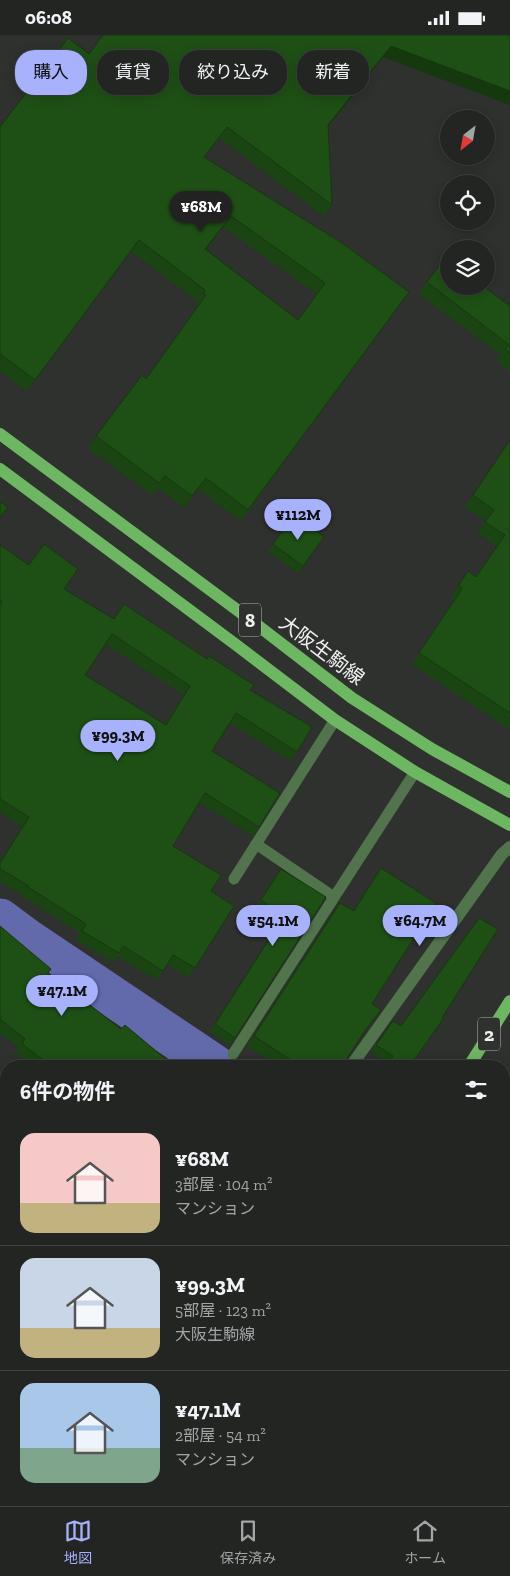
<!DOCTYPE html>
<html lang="ja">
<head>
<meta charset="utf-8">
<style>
	body { margin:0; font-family:"Zilla Slab","Noto Sans JP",serif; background:#2e312f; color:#f1f3f6; height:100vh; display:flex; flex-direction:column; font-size:19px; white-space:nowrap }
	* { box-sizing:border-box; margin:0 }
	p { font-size:16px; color:#a2a5a5 }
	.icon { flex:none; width:28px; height:28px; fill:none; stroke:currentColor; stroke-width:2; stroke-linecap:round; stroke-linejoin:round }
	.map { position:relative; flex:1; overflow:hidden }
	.panel { position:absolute; left:0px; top:1025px; width:510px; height:446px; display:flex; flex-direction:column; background:#222522; border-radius:20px 20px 0 0; box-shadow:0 2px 12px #0003,0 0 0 1px #3f4240 }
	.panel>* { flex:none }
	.top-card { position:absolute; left:15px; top:15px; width:480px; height:45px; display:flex; gap:10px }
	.needle { width:32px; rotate:211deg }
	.buttons { position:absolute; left:440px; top:75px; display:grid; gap:10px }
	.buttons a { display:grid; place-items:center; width:55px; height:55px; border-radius:50%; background:#222522; box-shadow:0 2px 12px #0003,0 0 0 1px #3f4240; font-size:25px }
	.price { position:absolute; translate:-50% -42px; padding:0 11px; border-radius:18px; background:#a7b1fc; color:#111; font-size:16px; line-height:32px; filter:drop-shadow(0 1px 2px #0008) }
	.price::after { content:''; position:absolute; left:50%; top:30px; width:15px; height:11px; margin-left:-8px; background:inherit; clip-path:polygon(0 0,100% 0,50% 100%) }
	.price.selected { background:#222; color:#fff }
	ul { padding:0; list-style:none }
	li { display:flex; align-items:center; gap:15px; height:125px; padding:0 20px }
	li+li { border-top:1px solid #3f4240 }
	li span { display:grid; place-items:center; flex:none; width:140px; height:100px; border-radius:15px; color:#555 }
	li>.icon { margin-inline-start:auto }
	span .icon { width:60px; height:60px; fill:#fffc; stroke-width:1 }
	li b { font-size:21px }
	h2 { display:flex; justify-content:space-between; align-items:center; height:60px; padding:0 20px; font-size:21px }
	.chip { padding:0 18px; border-radius:20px; background:#222522; box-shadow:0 2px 12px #0003,0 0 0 1px #3f4240; font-size:18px; line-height:45px }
	.chip.selected { background:#a7b1fc; color:#111 }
	.status { display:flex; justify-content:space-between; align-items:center; height:35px; padding:0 25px; background:#222522; direction:ltr }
	.status svg { height:14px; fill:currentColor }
	.menu { display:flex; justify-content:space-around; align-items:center; height:70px; border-top:1px solid #3f4240; background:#222522; font-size:14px; color:#a2a5a5 }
	.menu a { display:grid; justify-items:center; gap:2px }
	.menu .selected { color:#a7b1fc }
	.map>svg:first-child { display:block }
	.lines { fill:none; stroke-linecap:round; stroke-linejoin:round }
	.river { stroke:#636aac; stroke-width:41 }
	.path { stroke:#707370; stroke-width:3; stroke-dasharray:2.5 4; stroke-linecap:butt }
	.lane { stroke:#51744c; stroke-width:11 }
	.street { stroke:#51744c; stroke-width:12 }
	.primary { stroke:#6eb762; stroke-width:12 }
	.highway { stroke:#79d16a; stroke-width:15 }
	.wall { fill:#1a4512; fill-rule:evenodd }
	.shaded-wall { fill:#15380f }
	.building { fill:#1e5015; stroke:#15380f; fill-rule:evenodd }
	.labels { text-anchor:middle; stroke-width:4.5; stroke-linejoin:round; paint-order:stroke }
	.shield { fill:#2e312d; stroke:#b4b7b4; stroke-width:1 }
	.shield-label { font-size:19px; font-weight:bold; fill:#eef0ee }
	.street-label { font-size:20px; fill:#eef0ee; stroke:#2e312d }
</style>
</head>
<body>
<div class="status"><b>06:08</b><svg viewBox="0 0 49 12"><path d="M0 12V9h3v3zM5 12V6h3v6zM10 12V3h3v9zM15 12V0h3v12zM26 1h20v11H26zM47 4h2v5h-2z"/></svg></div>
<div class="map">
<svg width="510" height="1471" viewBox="0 0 510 1471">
	<rect width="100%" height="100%" fill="#2e312d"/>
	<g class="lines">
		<g class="river">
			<path d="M0,884L27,904L216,1031"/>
			<path d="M504,1201L510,1199"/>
		</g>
		<path class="path" d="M164,1471L168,1465"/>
		<g class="lane">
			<path d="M256,809L334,862"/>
			<path d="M234,844L335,685"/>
			<path d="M233,1019L415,737"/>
			<path d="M0,1221L6,1214"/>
		</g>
		<g class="street">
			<path d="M351,1031L502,819L510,812"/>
			<path d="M0,1188L6,1193"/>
			<path d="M0,1441L6,1435"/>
		</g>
		<g class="primary">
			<path d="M0,399L252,586L352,663L432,714L510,757"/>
			<path d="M0,434L235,609L335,685L415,737L510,790"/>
			<path d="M469,1031L510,966"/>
			<path d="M504,1091L510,1081"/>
			<path d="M198,1471L202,1465"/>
		</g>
		<g class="highway">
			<path d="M504,1179L510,1171"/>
			<path d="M504,1335L510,1325"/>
			<path d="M504,1427L510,1417"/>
			<path d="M281,1471L286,1465"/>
			<path d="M421,1471L424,1465"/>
			<path d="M477,1471L481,1465"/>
		</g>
	</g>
	<g class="wall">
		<path d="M89,19L383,22L328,92L332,170L324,181L219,103L205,122L409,257L241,486L198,454L184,472L157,453L152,460L88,413L96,401L146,344L198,271L195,269L197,266L131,216L27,356L0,336V92ZM223,192L317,259L298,285L206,214Z"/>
		<path d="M427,247L510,271V338L497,325L501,320L419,259Z"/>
		<path d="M510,405V695L412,629L454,566L451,562L468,536L476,542L497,511L477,498L486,486L465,472Z"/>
		<path d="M294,480L324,502L298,538L268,516Z"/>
		<path d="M0,510L64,554L114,584L250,655L297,717L291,726L230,688L212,716L259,792L253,801L200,768L173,811L211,856L195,933L188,942L167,929L157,945L117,921L113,927L76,905L80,898L22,861V860L0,847V827L22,791L0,777ZM106,609L184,660L165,690L85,640Z"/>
		<path d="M381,833L372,969L381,975L361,1002L342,1031H279L247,1011L340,868L353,876Z"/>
		<path d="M276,840L326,862L230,1010L210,996L280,888L256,871Z"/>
		<path d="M0,891L49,938L121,994L174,1031H33L15,1018L19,1013L0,998Z"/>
		<path d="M498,894L388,1028L371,1016L393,986L401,991Z"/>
		<path d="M6,1081V1148L0,1143V1089Z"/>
		<path d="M0,1214L2,1217L6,1218V1351L0,1346Z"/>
		<path d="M8,1465H164L161,1471H64L59,1466Z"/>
	</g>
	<g class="shaded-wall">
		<path d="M391,11L510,56V70L383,22L320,102L328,90Z"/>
		<path d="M231,181L223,192L197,225L205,214Z"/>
		<path d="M139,205L131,216L27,356L35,345Z"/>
		<path d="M57,1465H59L54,1471H52Z"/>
	</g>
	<g class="building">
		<path d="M103,0H510V56L391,11L328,90L332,170L227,92L204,122L342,208L409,257L248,475L206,443L192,461L165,441L159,448L96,401L142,340L146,344L206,260L203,258L205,255L139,205L35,345L0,319V92L68,3L89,19ZM231,181L325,248L298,285L205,214Z"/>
		<path d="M445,223L449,225V251H483L510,271V318L505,314L509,310L427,247Z"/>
		<path d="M510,405V678L419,618L462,554L459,550L468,536L476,542L505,500L485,487L494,475L473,460Z"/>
		<path d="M0,467L8,472L0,483Z"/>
		<path d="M294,480L324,502L303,531L273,509Z"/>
		<path d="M44,509L78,534L64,554L114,584L124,569L207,624L209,621L254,650L250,655L312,692L297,717L236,678L212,716L280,758L259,792L205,758L173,811L221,840L211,856L234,871L195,933L173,920L163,936L123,911L119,918L82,896L86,889L28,852L29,851L0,834V828L29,782L0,764V570L2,567L0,565V510L29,530ZM112,599L190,651L166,690L85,640Z"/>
		<path d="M381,833L436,868L372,969L381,975L364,997L342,1031H300L254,1001L340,868L354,876Z"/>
		<path d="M281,834L326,862L235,1003L215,989L284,881L261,865Z"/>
		<path d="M479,883L498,894L442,983L443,984L410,1031H387L393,1021L376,1010L393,986L401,991Z"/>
		<path d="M0,891L51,934L48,938L121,994L125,990L174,1031H51L22,1009L25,1004L0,984Z"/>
		<path d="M6,1081V1134L0,1129V1089Z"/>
		<path d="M0,1190L6,1196V1201L0,1209Z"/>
		<path d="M0,1214L2,1217L6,1218V1336L0,1330Z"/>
		<path d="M8,1465H57L52,1471H3Z"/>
		<path d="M73,1465H164L161,1471H79Z"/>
	</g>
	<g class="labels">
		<g class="shield">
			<rect x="239" y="568.5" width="22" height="33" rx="4"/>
			<rect x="478" y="982.5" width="22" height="33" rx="4"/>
		</g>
		<g class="shield-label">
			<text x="250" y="592">8</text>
			<text x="489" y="1006">2</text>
		</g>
		<g class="street-label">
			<text transform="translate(322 615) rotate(37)" y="7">大阪生駒線</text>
		</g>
	</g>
</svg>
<div class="buttons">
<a><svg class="needle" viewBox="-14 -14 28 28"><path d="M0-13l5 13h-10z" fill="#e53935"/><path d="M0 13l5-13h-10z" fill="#a2a5a5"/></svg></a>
<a><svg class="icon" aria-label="locate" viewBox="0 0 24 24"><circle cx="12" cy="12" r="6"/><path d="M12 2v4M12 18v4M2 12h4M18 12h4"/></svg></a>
<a><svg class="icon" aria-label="layers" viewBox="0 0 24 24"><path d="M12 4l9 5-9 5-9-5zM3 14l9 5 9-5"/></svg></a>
</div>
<b class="price selected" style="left:201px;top:198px">¥68M</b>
<b class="price" style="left:298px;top:506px">¥112M</b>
<b class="price" style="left:118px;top:727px">¥99.3M</b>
<b class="price" style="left:273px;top:912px">¥54.1M</b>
<b class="price" style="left:420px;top:912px">¥64.7M</b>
<b class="price" style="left:62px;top:982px">¥47.1M</b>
<div class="top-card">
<a class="chip selected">購入</a>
<a class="chip">賃貸</a>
<a class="chip">絞り込み</a>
<a class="chip">新着</a>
</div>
<section class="panel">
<h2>6件の物件<svg class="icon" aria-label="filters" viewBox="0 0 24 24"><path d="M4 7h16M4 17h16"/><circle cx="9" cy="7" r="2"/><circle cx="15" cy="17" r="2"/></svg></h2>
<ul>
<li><span style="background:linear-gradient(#f6c9c9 70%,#c2b280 0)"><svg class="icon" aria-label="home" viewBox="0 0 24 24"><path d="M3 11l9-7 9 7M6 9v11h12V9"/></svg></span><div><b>¥68M</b><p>3部屋 · 104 m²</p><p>マンション</p></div></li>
<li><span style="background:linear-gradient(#c9d6e8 70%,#c2b280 0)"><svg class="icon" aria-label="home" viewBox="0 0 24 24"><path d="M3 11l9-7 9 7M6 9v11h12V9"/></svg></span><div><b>¥99.3M</b><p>5部屋 · 123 m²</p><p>大阪生駒線</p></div></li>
<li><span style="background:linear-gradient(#a9c7e8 65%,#7fa58c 0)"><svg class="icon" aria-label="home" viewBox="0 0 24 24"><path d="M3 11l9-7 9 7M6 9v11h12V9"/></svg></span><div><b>¥47.1M</b><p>2部屋 · 54 m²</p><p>マンション</p></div></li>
</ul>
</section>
</div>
<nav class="menu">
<a class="selected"><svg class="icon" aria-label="map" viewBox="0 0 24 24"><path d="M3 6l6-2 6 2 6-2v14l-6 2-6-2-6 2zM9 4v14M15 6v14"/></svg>地図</a>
<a><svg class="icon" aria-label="saved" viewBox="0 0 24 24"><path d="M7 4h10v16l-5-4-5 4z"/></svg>保存済み</a>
<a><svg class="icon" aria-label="home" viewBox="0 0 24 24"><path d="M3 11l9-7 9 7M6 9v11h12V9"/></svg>ホーム</a>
</nav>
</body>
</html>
